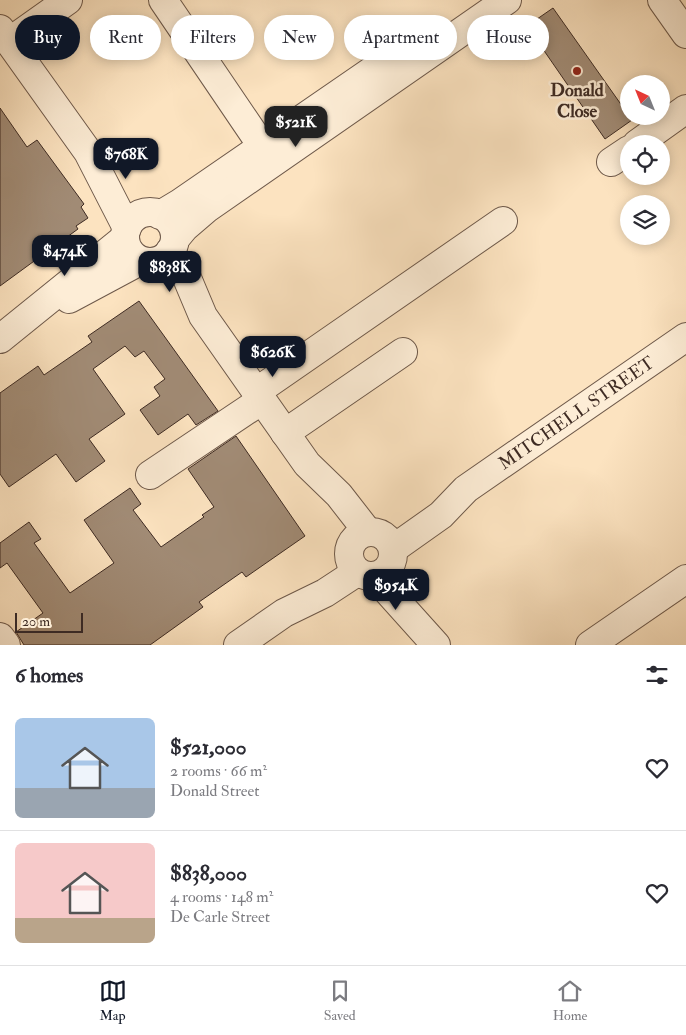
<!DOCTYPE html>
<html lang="en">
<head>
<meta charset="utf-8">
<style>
	body { margin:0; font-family:"IM FELL Double Pica",serif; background:#f7f7f7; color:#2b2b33; height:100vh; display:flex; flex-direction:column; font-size:19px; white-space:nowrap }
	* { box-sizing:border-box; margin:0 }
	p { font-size:16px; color:#7c7c81 }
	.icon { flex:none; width:28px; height:28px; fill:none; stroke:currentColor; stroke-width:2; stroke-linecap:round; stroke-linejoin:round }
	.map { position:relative; height:645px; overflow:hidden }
	.panel { display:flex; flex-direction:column; background:#fff; flex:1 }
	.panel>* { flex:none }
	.hud { position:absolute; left:15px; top:15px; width:656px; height:45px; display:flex; gap:10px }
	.needle { width:32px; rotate:317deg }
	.controls { position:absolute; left:620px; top:75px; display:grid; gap:10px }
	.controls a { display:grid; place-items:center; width:50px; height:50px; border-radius:50%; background:#fff; box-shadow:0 2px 12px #0003; font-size:25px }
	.scale { position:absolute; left:15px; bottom:12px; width:68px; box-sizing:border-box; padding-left:5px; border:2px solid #3e2b23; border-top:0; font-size:14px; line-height:18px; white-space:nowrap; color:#3e2b23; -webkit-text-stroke:4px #fdedd6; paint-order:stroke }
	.price { position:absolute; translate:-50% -42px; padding:0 11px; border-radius:10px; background:#111827; color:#fff; font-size:16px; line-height:32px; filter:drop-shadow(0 1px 2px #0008) }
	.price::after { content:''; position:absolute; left:50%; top:30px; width:15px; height:11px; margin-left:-8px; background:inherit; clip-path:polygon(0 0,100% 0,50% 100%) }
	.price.active { background:#222; color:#fff }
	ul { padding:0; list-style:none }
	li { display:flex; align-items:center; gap:15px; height:125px; padding:0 15px }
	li+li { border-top:1px solid #e1e1e2 }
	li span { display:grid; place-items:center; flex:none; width:140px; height:100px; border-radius:8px; color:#555 }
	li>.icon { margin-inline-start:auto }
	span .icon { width:60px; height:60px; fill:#fffc; stroke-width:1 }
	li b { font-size:21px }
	h2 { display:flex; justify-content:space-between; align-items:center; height:60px; padding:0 15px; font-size:21px }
	.pill { padding:0 18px; border-radius:22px; background:#fff; box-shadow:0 2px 12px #0003; font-size:18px; line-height:45px }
	.pill.active { background:#111827; color:#fff }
	.tabs { display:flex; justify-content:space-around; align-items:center; height:70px; border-top:1px solid #e1e1e2; background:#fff; font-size:14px; color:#7c7c81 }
	.tabs a { display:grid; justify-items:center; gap:2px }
	.tabs .active { color:#111827 }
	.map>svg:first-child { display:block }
	.building { fill:#a18b75; stroke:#3e2b23 }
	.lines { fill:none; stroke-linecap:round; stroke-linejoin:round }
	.minor-casing { stroke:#6e594a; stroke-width:30 }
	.minor { stroke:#fdedd6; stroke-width:28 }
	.poi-dot { fill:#8f2418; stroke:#fdedd6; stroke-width:2 }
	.labels { text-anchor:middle; stroke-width:5; stroke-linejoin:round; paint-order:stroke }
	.poi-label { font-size:18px; font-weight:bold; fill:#3e2b23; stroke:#fdedd6 }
	.street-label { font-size:18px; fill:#3e2b23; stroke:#fdedd6 }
</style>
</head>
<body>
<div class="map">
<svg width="686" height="645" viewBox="0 0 686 645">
	<rect width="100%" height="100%" fill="#fce3c0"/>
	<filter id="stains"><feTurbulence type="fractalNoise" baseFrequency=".004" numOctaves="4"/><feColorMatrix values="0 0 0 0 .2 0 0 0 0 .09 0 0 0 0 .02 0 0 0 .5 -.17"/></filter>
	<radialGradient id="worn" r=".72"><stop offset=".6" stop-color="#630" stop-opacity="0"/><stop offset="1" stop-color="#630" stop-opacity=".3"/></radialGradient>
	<g class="building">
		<path d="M553,8L632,120L605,139L527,26Z"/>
		<path d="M0,108L27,147L37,140L84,204L81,207L88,218L76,226L78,229L0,286Z"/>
		<path d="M139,301L218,411L196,425L188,414L158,435L140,410L160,396L154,387L165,379L144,351L135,357L125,346L93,369L125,414L89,439L105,461L76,482L56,454L9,487L0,474V393L38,366L44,375L92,342L88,336Z"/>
		<path d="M236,436L305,536L246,577L242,572L199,602L203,607L150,645H24L16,632L43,613L7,563L0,568V543L29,522L41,539L34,543L70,593L114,563L84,520L130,488L141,504L133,510L161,547L204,517L202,515L214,507L188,469Z"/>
	</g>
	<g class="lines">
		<defs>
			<g id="minor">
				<path d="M163,0L262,146"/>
				<path d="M662,0L686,34"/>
				<path d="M0,29L88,152L127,228"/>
				<path d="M9,42L68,0"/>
				<path d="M637,144L686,109"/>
				<path d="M611,162L629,150"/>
				<circle cx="150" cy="237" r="25"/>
				<path d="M160,215L180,203L405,48"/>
				<path d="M175,239L185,227L206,209L507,0"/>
				<path d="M170,251L187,278L203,316L307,464L339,495L367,531"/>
				<path d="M69,299L140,261"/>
				<path d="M0,339L125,238"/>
				<path d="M256,392L503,221"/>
				<path d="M285,433L403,352"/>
				<path d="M150,475L262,400"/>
				<circle cx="371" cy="554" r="22"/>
				<path id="s1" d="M393,549L441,515L466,489L686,337"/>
				<path d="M374,576L436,645"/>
				<path d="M0,637L6,645"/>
				<path d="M238,645L284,613L325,593L357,572"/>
				<path d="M590,645L686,579"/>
			</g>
		</defs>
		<use href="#minor" class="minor-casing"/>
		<use href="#minor" class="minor"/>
	</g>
	<circle class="poi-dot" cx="577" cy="71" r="5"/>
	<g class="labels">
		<g class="poi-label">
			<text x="577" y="96">Donald<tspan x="577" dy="21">Close</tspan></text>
		</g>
		<g class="street-label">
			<text dy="6" stroke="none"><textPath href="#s1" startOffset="229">MITCHELL STREET</textPath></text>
		</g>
	</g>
	<rect width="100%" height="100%" filter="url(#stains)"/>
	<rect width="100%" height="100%" fill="url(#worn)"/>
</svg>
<div class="controls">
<a><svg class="needle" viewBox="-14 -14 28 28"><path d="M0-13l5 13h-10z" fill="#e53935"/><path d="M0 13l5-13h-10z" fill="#7c7c81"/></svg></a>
<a><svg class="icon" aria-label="locate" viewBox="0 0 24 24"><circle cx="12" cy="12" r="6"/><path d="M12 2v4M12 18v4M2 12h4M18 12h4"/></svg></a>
<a><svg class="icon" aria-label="layers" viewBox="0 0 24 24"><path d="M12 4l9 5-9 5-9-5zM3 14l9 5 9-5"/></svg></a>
</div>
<div class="scale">20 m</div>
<b class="price active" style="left:296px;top:148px">$521K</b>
<b class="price" style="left:126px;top:180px">$768K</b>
<b class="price" style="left:65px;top:277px">$474K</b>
<b class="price" style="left:170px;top:293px">$838K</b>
<b class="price" style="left:273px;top:378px">$626K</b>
<b class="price" style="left:396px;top:611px">$954K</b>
<div class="hud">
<a class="pill active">Buy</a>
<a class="pill">Rent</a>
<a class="pill">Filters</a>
<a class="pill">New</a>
<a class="pill">Apartment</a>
<a class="pill">House</a>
</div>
</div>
<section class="panel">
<h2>6 homes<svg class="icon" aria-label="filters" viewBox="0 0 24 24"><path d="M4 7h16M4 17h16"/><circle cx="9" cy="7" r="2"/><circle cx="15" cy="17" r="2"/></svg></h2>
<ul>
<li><span style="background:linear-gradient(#a9c7e8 70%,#9aa5b1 0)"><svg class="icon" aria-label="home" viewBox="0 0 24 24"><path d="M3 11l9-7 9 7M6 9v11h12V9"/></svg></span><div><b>$521,000</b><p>2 rooms · 66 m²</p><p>Donald Street</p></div><svg class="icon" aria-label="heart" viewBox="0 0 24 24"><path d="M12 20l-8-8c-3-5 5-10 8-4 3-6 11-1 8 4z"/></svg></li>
<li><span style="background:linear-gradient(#f6c9c9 75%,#b9a48a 0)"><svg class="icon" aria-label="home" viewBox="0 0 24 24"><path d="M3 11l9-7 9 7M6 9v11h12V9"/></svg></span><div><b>$838,000</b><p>4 rooms · 148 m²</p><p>De Carle Street</p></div><svg class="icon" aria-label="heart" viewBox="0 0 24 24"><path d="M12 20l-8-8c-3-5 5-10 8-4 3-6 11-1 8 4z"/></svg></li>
</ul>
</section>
<nav class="tabs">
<a class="active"><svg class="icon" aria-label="map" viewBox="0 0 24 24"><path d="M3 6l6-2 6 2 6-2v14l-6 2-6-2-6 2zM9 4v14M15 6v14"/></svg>Map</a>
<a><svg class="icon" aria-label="saved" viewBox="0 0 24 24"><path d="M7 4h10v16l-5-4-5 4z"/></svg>Saved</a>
<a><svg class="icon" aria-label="home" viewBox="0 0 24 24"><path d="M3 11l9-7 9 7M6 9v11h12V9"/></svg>Home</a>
</nav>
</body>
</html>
